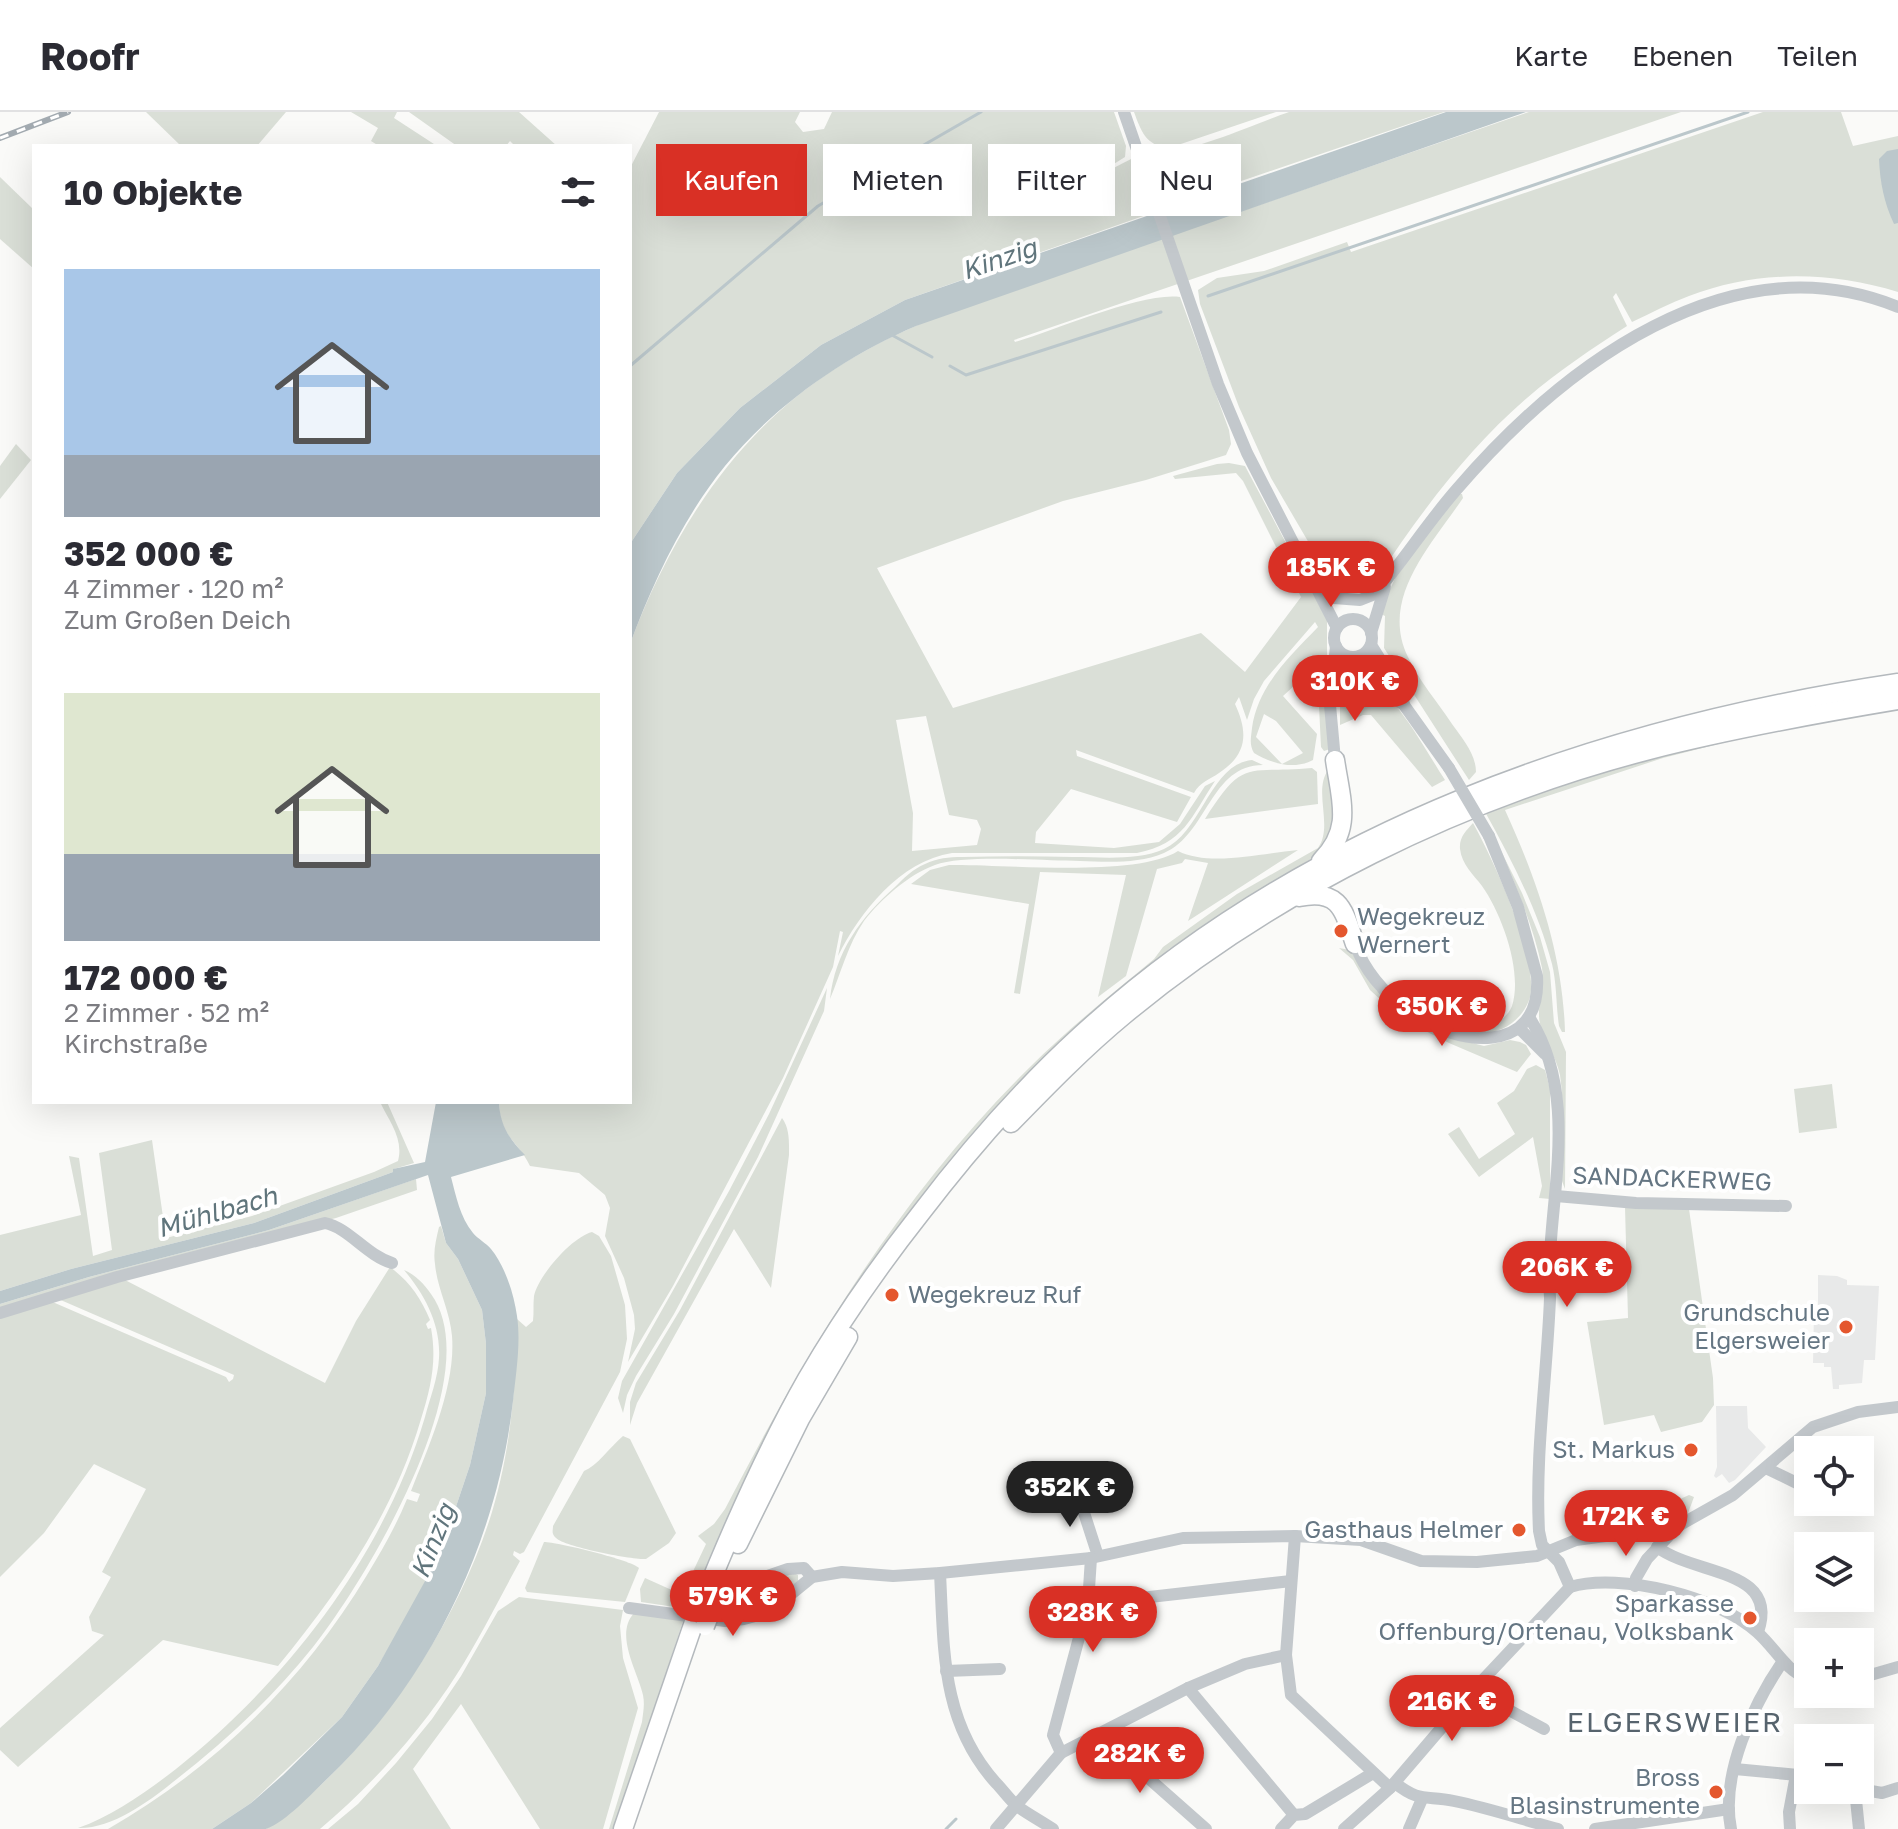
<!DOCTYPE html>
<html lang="de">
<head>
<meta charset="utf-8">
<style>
	body { margin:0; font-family:"Golos Text",sans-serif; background:#f7f7f7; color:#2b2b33; height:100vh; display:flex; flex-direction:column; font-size:30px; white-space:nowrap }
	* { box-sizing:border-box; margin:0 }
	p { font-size:26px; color:#7c7c81 }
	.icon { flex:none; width:44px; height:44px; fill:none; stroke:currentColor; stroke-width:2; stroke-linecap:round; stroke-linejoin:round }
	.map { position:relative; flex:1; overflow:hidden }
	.sheet { position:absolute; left:32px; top:32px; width:600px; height:960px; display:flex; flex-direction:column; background:#fff; border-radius:0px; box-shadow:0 8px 32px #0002 }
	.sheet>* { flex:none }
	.hud { position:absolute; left:656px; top:32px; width:760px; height:72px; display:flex; gap:16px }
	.buttons { position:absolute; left:1794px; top:1324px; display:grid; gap:16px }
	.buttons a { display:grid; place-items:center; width:80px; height:80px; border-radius:0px; background:#fff; box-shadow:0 8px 32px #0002; font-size:40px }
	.price { position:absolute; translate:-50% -68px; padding:0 18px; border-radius:28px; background:#d93025; color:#fff; font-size:26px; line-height:52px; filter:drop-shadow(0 2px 4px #0008) }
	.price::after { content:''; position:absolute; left:50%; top:48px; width:24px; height:18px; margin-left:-12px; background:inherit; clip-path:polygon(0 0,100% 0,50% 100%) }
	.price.selected { background:#222; color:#fff }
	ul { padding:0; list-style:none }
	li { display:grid; align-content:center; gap:16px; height:424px; padding:0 32px }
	li span { display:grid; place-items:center; height:248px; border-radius:0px; color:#555 }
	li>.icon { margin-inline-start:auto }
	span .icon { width:144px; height:144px; fill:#fffc; stroke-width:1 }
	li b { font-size:34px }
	h2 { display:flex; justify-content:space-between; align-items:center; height:96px; padding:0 32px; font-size:34px }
	.pill { padding:0 28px; border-radius:0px; background:#fff; box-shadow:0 8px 32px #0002; font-size:28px; line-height:72px }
	.pill.selected { background:#d93025; color:#fff }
	header { display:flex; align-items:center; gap:48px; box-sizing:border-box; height:112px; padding:0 40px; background:#fff; border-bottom:2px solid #e1e1e2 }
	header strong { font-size:38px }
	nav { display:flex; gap:44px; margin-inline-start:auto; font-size:28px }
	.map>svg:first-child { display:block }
	.built { fill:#e8e9e9 }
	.green { fill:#dadfd7; fill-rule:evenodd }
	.water { fill:#bbc7cb }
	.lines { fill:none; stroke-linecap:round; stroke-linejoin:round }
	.stream { stroke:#bbc7cb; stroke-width:3 }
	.highway-casing { stroke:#b4b9bd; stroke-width:21 }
	.minor { stroke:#c3c8cc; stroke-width:12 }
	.highway { stroke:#fff; stroke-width:18 }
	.rail-casing { stroke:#a2aab0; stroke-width:6 }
	.rail { stroke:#fff; stroke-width:3; stroke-dasharray:9; stroke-linecap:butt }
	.highway-bridge-casing { stroke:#b4b9bd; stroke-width:21; stroke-linecap:butt }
	.minor-bridge { stroke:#c3c8cc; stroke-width:12 }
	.highway-bridge { stroke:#fff; stroke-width:18 }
	.poi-dot { fill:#e4572e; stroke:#fff; stroke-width:3 }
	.labels { text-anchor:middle; stroke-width:8; stroke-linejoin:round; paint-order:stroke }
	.poi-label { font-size:24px; fill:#657683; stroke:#fff; text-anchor:end }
	.street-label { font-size:24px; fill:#657683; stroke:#fff }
	.water-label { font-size:26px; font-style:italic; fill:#60757c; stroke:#fff }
	.quarter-label { font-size:28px; letter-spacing:2px; fill:#57646e; stroke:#fff }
</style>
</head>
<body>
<header>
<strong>Roofr</strong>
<nav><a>Karte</a><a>Ebenen</a><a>Teilen</a></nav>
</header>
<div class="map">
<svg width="1898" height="1717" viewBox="0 0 1898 1717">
	<rect width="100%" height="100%" fill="#fafaf8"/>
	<g class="built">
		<path d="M1818,1163L1837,1164L1847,1168V1173L1879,1174L1875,1248H1864L1862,1271L1839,1273V1277H1833L1831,1255H1824V1251H1813L1814,1199L1818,1198Z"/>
		<path d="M1716,1294H1747L1748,1316L1766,1335L1735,1368L1729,1371L1722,1362L1716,1366L1714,1364L1717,1355Z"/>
	</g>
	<g class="green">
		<path d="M146,0H286L257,34H181Z"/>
		<path d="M351,0H397L394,6L437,34H379L371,29L378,16Z"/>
		<path d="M409,0H519L557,34H515L510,29L506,34H457Z"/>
		<path d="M659,0H800L795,10L803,20L824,17L832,0H1114L1126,34L1125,45L1101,60L1102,62L1131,47L1149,102L905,188L821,233L740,296L677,361L630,432V56Z"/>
		<path d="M1134,0H1276L1169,36C1146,34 1141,19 1134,0Z"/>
		<path d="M1289,0H1444L1171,93L1152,39C1179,47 1259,10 1289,0Z"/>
		<path d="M1529,0H1681L1014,228L1015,230C1057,218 1141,180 1180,185L1229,318L1231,332L1226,343L1146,368L1063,389L877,456L953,596L1201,521L1245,560L1301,485L1243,369L1236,361L1175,367L1173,364L1217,352L1229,351L1245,354L1327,508V612L1330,637L1324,639L1321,635L1317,553L1283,584L1317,622L1313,648C1294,658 1272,652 1254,641C1249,632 1251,626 1252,616C1258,574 1289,545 1318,515L1315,510L1264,569L1254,587L1247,608L1239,585L1235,592C1248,620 1248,642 1219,661C1209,668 1200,670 1194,681L1076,638L1077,644L1191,685L1177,710L1071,677L1036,720L1035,731L1114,736L1159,730L1180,712L1205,674L1215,669C1191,705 1184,732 1137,741H952C900,749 860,800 838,844L843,820L840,819L833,855L783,966L673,1174L628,1250L635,1217L634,1203L624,1166L605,1124L610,1096L605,1083L579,1061L530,1054C517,1027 500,1026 499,990H630V532C668,430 727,333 817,269C905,206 1015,177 1117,142C1254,95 1391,47 1529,0ZM1264,602L1276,609L1303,641L1282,652L1256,625ZM926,604L949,703L977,708L981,717L977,733L912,739L913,701L896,608Z"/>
		<path d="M1763,0H1841L1853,34L1898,24V180C1829,159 1757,158 1689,184C1670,191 1651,201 1632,210L1616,181L1613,185L1627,214C1593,236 1558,259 1527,286C1469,336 1420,401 1378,465L1367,474L1354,480L1342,477L1330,467L1271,366L1239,295L1200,192L1198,178L1217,166L1264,159L1347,130L1351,140Z"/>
		<path d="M0,65L34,98V157L0,127Z"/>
		<path d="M16,332L31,348L0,387V354Z"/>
		<path d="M1458,382H1462L1463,386C1432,432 1379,486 1408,545C1419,569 1437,589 1452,612C1462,626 1476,642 1476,660L1469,668L1384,536L1385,504L1379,501L1398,460Z"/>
		<path d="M1356,563C1394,575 1423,635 1445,668L1432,675L1371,603H1363L1340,613V587L1349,565Z"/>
		<path d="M1732,622L1734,628L1663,646L1505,698C1537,768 1563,842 1565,920H1562L1559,914C1556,894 1557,873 1552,852C1538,798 1511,747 1484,698L1590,661Z"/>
		<path d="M1252,648L1263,653C1210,653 1208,722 1164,741C1138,752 1107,750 1080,749C1044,749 965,742 935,753C909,762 880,788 864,809C848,832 841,861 830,887C835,840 861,805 895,775C904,766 913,757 925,752C937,746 949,745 962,745C999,744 1036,744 1073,745C1102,745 1137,749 1164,737C1202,720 1210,652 1252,648Z"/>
		<path d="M1312,656L1317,660L1318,692L1205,707C1244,645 1246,662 1312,656Z"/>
		<path d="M1329,657L1340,709L1331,734L1169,837L945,1056L745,1371L688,1497L641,1490L640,1477L645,1466L674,1479L678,1472H687L706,1432L698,1424L714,1412L725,1397C808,1236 900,1083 1030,955C1069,916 1112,882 1154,847L1163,835L1237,782L1318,736C1334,714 1312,678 1329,657Z"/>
		<path d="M1473,711C1493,747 1539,846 1530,885C1526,899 1515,911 1502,917C1479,927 1452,917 1431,906L1496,913C1502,907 1509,902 1512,894C1523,860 1502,802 1482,774C1473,762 1462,753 1460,737C1459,725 1466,719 1473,711Z"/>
		<path d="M1298,738L1188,809L1208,751L1185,747L1182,751L1157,757L1126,864L1098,885L1126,763L1040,760L1020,882L1014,881L1029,792L911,772L930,758L949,753C1004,752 1136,766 1178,739C1209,755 1264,741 1298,738Z"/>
		<path d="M1501,739L1522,781L1540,825L1550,860L1554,911L1566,940L1565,1077L1562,1069C1562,1034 1565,998 1560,963C1556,943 1543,929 1540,912C1536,894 1545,875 1542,856C1534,816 1517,777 1501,739Z"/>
		<path d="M1339,836L1350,838L1377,879L1449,925L1484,934L1510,928L1520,930L1526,933L1531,942L1517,960L1449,931L1400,906L1370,878L1353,848Z"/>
		<path d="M827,876L824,899L758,1045L674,1202L636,1264L627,1283L623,1301L618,1286L622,1269L729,1079L769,1002Z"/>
		<path d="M1536,953L1545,958L1550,977V1087L1539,1086L1542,1074L1533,1025L1479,1065L1448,1022L1459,1015L1479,1047L1515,1022L1497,991L1514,979L1527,957Z"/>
		<path d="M1832,972L1837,1016L1799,1021L1794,977Z"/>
		<path d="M380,990H387L414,1051L394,1057L393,1060L254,1111L71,1157L0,1179V1123L81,1103L69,1044L79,1046L93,1144L112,1138L99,1041L152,1028L166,1126L252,1104L374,1060L398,1049C404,1027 389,1009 380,990Z"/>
		<path d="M782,1006C790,1016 789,1032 789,1043L771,1176L734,1117L637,1291L630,1313V1290L636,1271L680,1198Z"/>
		<path d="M416,1067L417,1078L336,1106L0,1197V1192L89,1165L269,1118Z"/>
		<path d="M1625,1095L1689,1097L1713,1266L1714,1293L1702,1310L1661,1320L1654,1303L1604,1313L1587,1210L1628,1206Z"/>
		<path d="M441,1114L446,1131L458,1147L482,1198L486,1232V1281L470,1353L440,1442L403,1512L378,1554L342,1605L251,1691L212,1717H108C216,1655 303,1569 367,1463C382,1438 396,1414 407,1387L417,1390L420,1382L411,1379C429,1334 456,1273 452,1224C450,1199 437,1176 435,1152C433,1139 436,1128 439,1115Z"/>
		<path d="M592,1120L599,1124L611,1144L625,1193L627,1227L620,1260L524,1440L520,1442L514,1439L513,1443L520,1449C499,1487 480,1526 457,1562C420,1620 373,1672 320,1717H266C368,1648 456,1517 492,1400C511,1337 516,1272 517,1207L526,1215L533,1209C534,1201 533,1192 534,1184C538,1164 572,1125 592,1120Z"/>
		<path d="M390,1155C409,1169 421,1186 430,1208L426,1212L428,1217L431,1216C437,1249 431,1275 421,1307C394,1400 339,1480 278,1554L163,1528L18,1655L0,1638V1616L104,1523L92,1519L89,1505L111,1465L102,1460L146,1377L94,1352L44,1421L0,1465V1205L48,1188L226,1265L229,1270L233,1267L234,1263L56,1186L125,1168L325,1271L356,1209Z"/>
		<path d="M404,1158C416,1163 424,1172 431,1182C490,1263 366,1468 313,1535C272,1586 225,1630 173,1670C147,1691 111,1717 78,1716C113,1704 146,1680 176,1657C288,1568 384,1443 425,1305C430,1286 438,1266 439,1246C441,1213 425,1183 404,1158Z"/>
		<path d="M623,1324L630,1327L676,1421L669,1431L646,1447C633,1448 565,1435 556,1426C551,1421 553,1419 553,1414L584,1359C597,1354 610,1335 623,1324Z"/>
		<path d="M1689,1383L1694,1385L1687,1404L1674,1411L1660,1414L1656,1398Z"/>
		<path d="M544,1430C557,1430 631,1448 639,1456L625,1490L527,1480L525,1476Z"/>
		<path d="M792,1460L798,1463V1469C777,1486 756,1509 728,1502L733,1485L741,1479Z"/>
		<path d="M519,1485L623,1498L620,1514L623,1546L638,1596L603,1717H540L461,1592L413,1657L451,1717H328L358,1692L396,1651L432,1607L461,1564L498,1499Z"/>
		<path d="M634,1501L684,1506L615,1717H609L642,1610C643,1601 645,1593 643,1583C638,1560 614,1523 634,1501Z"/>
	</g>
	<g class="water">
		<path d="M1446,0H1526L916,214C844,245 775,293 725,354C683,406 653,470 630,532V432L677,361L740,296L821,233L905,188Z"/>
		<path d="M1898,37V111L1894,112C1884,91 1880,70 1879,47L1887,39Z"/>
		<path d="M436,990H499C500,1013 509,1027 525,1043L451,1065C456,1084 460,1105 473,1121C478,1127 486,1131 491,1137C505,1154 514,1182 517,1204C521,1231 516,1261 513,1289C497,1430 431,1568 327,1667C311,1682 287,1709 266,1717C254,1717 226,1717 212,1717L251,1691L283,1663L342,1605L378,1554L440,1442L470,1353L486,1281V1232L482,1198L458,1147L446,1131L428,1063L269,1118L89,1165L0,1192V1179L71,1157L254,1111L393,1060V1057L425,1050Z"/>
	</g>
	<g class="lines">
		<g class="stream">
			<path d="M1208,184L1748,0"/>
			<path d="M890,222L932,245"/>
			<path d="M630,254L818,94L981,0"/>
			<path d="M950,254L966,263L1161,200"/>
			<path d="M946,1717L956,1707"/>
		</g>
		<defs>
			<g id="highway">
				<path d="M1321,749C1353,717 1341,689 1335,648"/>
				<path d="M1299,785C1341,776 1344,800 1355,832"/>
				<path d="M1011,1011C1047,974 1084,936 1124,903C1274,778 1461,687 1649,638C1731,617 1814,602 1898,588"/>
				<path d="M738,1432L800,1307L848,1225"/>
				<path d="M702,1491C733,1414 766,1339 807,1267C840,1210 879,1154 920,1102C968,1039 1021,978 1080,924C1304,718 1602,615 1898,571"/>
				<path d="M623,1717L694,1510"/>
			</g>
		</defs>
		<use href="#highway" class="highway-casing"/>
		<g class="minor">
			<path d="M1124,0L1218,272L1247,341L1337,516"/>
			<path d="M1334,486L1360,488L1375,482C1404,448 1428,410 1457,377C1562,255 1729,126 1898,195"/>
			<circle cx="1353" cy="526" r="19"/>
			<path d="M1371,521L1385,475"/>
			<path d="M1371,533L1402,582L1404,593"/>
			<path d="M1360,544L1394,586L1404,593L1449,656"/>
			<path d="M1337,588L1343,566L1354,545"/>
			<path d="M1335,648L1330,593L1336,534"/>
			<path d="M1355,832C1365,860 1385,882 1409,900C1455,934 1542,946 1537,864L1518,795L1489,724"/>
			<path d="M1529,905C1579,983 1551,1076 1549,1162C1548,1170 1550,1178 1550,1186C1547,1264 1535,1341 1539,1419L1542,1433L1559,1450L1570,1475"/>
			<path d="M1519,916L1545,942"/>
			<path d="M1556,1084L1636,1091L1786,1094"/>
			<path d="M0,1201L117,1165L325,1111C349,1116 366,1143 392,1151"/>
			<path d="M1766,1356L1807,1376"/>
			<path d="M1077,1379L1098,1444"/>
			<path d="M1295,1424L1286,1543L1291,1583L1390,1676"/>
			<path d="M1657,1435C1695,1464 1780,1456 1758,1520"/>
			<path d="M940,1461C944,1538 941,1610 996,1671C1003,1678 1009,1687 1017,1694C1028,1702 1041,1709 1053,1717"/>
			<path d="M744,1468L750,1470L788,1457L804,1456L812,1465"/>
			<path d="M1635,1474L1636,1466L1647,1447L1678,1414L1733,1383L1813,1315L1858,1300L1898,1295"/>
			<path d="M1570,1475C1620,1460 1720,1485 1758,1521C1775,1536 1785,1558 1808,1567"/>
			<path d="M1088,1492L1291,1469"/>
			<path d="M629,1496L725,1509L744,1507L769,1500L812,1465L842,1460L893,1464L940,1461L1091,1446L1183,1426L1295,1424L1361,1428L1421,1449L1477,1450L1537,1444L1576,1428L1620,1422L1652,1421L1667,1424"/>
			<path d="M946,1559L1000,1557"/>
			<path d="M1860,1566L1898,1555"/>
			<path d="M1188,1576L1294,1703"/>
			<path d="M1476,1576L1494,1590L1544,1617"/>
			<path d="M1102,1622L1111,1633L1206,1717"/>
			<path d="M1061,1641L1053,1623L1088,1492L1091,1446"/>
			<path d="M1735,1657L1808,1664"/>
			<path d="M1395,1671C1420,1691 1426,1683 1454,1689C1489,1696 1524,1708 1558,1717"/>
			<path d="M1860,1677L1882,1681L1898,1676"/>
			<path d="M1855,1678L1859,1717"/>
			<path d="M996,1717L1061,1641L1188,1576L1245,1552L1286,1543"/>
			<path d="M1281,1717L1294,1703L1305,1702L1373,1661"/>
			<path d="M1344,1717L1390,1676L1479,1572L1570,1475"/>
			<path d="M1409,1717L1422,1687"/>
			<path d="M1595,1717L1729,1697"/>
			<path d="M1731,1717C1720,1663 1753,1593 1783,1549"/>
			<path d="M1790,1717L1789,1700L1796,1663"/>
		</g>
		<use href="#highway" class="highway"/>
		<defs>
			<path id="rail" d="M0,26L68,0"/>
		</defs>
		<use href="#rail" class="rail-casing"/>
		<use href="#rail" class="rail"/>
		<defs>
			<path id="highway-bridge" d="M705,1514L713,1494"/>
		</defs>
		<use href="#highway-bridge" class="highway-bridge-casing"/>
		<path class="minor-bridge" d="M1449,656L1489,724"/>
		<use href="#highway-bridge" class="highway-bridge"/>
	</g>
	<g class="poi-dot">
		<circle cx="1341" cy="819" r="8"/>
		<circle cx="892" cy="1183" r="8"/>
		<circle cx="1846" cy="1215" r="8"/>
		<circle cx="1691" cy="1338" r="8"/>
		<circle cx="1519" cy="1418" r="8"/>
		<circle cx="1750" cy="1506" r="8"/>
		<circle cx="1716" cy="1680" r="8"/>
	</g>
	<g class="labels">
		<g class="poi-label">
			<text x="1357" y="813" text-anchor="start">Wegekreuz<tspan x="1357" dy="28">Wernert</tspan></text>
			<text x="908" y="1191" text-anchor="start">Wegekreuz Ruf</text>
			<text x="1830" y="1209">Grundschule<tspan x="1830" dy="28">Elgersweier</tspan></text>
			<text x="1675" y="1346">St. Markus</text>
			<text x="1503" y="1426">Gasthaus Helmer</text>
			<text x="1734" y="1500">Sparkasse<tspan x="1734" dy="28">Offenburg/Ortenau, Volksbank</tspan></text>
			<text x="1700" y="1674">Bross<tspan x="1700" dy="28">Blasinstrumente</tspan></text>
		</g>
		<g class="street-label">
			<text transform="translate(1672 1067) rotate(2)" y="8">SANDACKERWEG</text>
		</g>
		<g class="water-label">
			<text transform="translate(999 147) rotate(-19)" y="9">Kinzig</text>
			<text transform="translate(217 1100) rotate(-16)" y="9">Mühlbach</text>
			<text transform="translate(433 1429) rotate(-68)" y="9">Kinzig</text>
		</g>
		<g class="quarter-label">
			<text x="1675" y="1620">ELGERSWEIER</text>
		</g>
	</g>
</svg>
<div class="buttons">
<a><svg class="icon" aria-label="locate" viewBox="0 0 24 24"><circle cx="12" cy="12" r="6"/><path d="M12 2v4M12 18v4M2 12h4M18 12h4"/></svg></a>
<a><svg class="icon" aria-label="layers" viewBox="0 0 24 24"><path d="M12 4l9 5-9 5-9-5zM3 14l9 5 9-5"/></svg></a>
<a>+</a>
<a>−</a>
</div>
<b class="price" style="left:1331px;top:497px">185K €</b>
<b class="price" style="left:1355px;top:611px">310K €</b>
<b class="price" style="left:1442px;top:936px">350K €</b>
<b class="price" style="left:1567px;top:1197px">206K €</b>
<b class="price selected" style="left:1070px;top:1417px">352K €</b>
<b class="price" style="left:1626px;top:1446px">172K €</b>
<b class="price" style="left:733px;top:1526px">579K €</b>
<b class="price" style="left:1093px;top:1542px">328K €</b>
<b class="price" style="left:1452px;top:1631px">216K €</b>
<b class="price" style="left:1140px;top:1683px">282K €</b>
<div class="hud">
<a class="pill selected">Kaufen</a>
<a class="pill">Mieten</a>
<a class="pill">Filter</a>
<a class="pill">Neu</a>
</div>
<section class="sheet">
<h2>10 Objekte<svg class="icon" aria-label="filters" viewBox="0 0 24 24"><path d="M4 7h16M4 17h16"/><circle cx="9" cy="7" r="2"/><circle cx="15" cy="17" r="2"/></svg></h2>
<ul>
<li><span style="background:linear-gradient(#a9c7e8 75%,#9aa5b1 0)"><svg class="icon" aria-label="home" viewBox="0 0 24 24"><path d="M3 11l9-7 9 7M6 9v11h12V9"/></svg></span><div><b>352 000 €</b><p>4 Zimmer · 120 m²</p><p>Zum Großen Deich</p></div></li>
<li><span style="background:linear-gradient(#dfe7d0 65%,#9aa5b1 0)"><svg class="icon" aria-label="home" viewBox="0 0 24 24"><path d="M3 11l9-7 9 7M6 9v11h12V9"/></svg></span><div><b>172 000 €</b><p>2 Zimmer · 52 m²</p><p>Kirchstraße</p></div></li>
</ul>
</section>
</div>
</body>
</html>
